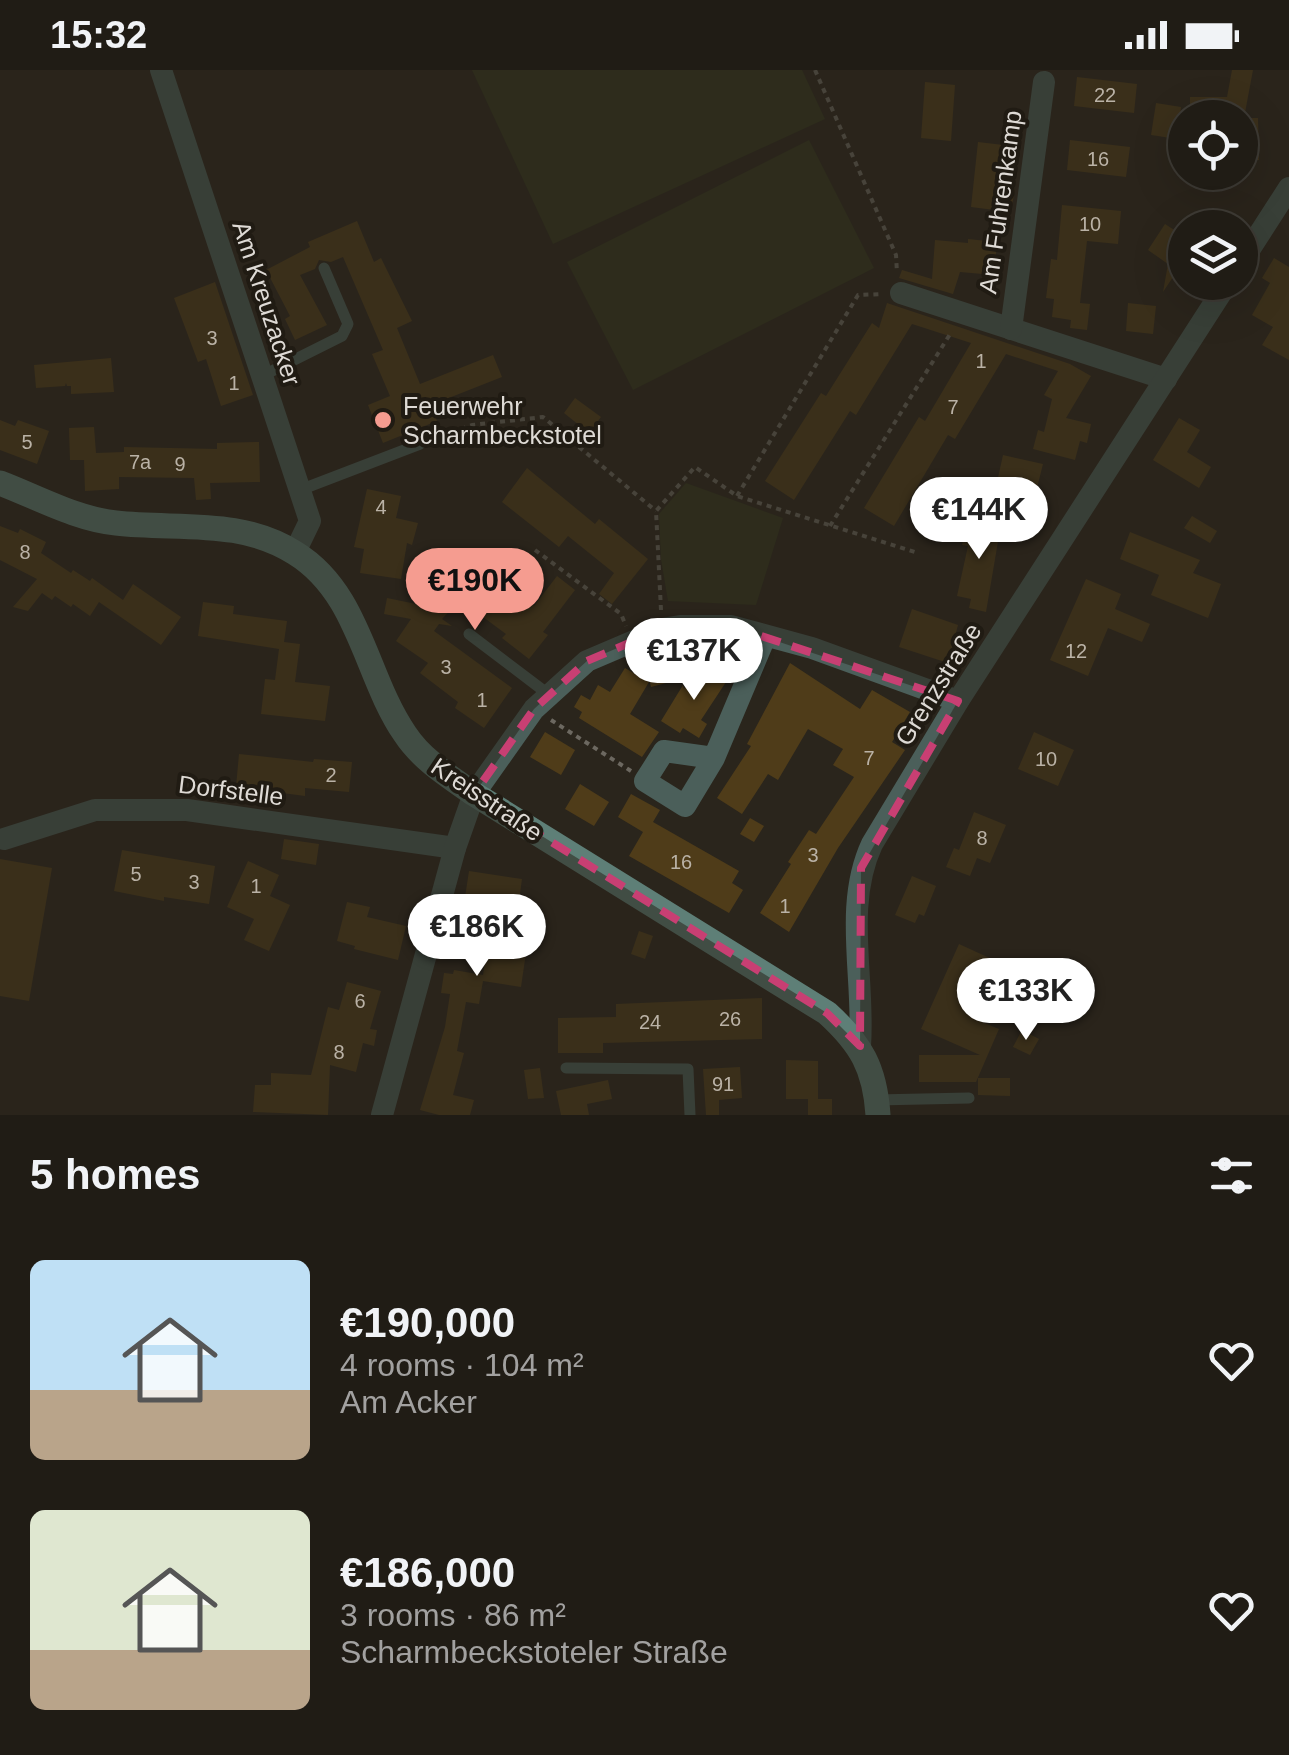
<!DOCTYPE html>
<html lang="en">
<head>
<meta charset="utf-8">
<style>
	body { margin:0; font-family:Arial,sans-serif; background:#28251e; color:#f1f3f6; height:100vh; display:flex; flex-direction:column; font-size:38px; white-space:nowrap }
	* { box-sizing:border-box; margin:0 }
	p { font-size:32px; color:#a2a1a0 }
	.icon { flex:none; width:55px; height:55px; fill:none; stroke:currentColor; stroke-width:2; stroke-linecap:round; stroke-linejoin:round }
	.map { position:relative; height:1045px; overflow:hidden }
	.sheet { display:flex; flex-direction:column; background:#201c15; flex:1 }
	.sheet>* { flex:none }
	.buttons { position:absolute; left:1168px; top:30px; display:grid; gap:20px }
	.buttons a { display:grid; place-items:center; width:90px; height:90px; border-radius:50%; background:#201c15; box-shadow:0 10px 40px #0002,0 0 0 2px #3d3a34; font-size:50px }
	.price { position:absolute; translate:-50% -85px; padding:0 22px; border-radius:35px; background:#fff; color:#222; font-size:32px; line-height:65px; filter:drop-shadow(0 2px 5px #0008) }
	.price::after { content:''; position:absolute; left:50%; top:60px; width:30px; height:22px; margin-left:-15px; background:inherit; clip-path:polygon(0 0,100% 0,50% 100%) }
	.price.current { background:#f59c90; color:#111 }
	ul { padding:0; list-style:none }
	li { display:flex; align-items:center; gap:30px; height:250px; padding:0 30px }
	li span { display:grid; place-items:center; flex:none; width:280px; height:200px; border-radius:15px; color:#555 }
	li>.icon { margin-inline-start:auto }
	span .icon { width:120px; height:120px; fill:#fffc; stroke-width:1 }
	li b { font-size:42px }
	h2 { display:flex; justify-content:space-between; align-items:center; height:120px; padding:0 30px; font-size:42px }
	.status { display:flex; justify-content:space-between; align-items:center; height:70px; padding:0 50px; background:#201c15; direction:ltr }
	.status svg { height:28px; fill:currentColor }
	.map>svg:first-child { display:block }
	.green { fill:#33361d }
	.building { fill:#4f3c19 }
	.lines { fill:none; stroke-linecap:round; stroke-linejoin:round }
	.path { stroke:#6c6860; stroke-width:4; stroke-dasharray:5 5; stroke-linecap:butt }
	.lane { stroke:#4b5f5a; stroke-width:11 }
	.street { stroke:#4b5f5a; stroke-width:22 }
	.secondary { stroke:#5e7f77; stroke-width:25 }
	.marked { fill:none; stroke:#c83f73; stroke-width:8; stroke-dasharray:20 12; stroke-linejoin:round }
	.poi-dot { fill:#f59c90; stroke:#201b13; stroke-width:4 }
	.labels { text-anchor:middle; stroke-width:8; stroke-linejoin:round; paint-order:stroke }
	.number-label { font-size:20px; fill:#bab2a6 }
	.street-label { font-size:25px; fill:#dedad5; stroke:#201b13 }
	.poi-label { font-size:25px; fill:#dedad5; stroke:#201b13; text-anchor:start }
</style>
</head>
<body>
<div class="status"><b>15:32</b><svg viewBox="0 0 49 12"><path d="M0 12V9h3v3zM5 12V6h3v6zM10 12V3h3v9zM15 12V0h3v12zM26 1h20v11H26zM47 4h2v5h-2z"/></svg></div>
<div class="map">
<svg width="1289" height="1045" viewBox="0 0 1289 1045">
	<rect width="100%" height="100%" fill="#2a251c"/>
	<g class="green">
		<path d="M472,0H802L825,49L553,174Z"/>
		<path d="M809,70L874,198L633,320L567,192Z"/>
		<path d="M686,413L783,448L756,535L668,531L661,489L659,444Z"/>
	</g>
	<g class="building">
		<path d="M1232,0H1253L1244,48H1190V27H1227Z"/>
		<path d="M1077,7L1137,14L1134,43L1074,36Z"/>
		<path d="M925,12L955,15L951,71L921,68Z"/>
		<path d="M1156,33L1181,37L1177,69L1151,65Z"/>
		<path d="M1240,48H1258L1259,90H1240Z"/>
		<path d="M1070,70L1130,77L1126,107L1067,100Z"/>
		<path d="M978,72L1020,77L1018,91L1008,90L1005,118L1015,119L1012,135L1003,134L1002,141L971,137Z"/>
		<path d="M1062,135L1121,141L1118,174L1087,171L1080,233L1090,234L1087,260L1070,258L1071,250L1052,247L1054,229L1046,228L1051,189L1057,190Z"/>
		<path d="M357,151L374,192L381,188L412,251L397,258L420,314L493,285L502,307L431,335L437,351L383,373L368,335L390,326L372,284L383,280L343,187L331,192L319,190L315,199L300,205L327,255L295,270L285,249L290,246L266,200L310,177L308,172Z"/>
		<path d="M1165,154L1185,167V189L1163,222L1168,194L1148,180Z"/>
		<path d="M968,169L997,172L994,205L960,202L953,224L899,208L902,200L932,209L935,170L968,173Z"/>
		<path d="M1274,188L1289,197V290L1262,275L1273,257L1252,245L1270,213L1262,208Z"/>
		<path d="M215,212L253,325L221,336L206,289L198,292L174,228Z"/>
		<path d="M887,233L1070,294L1091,306L1066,348L1091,354L1087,373L1080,371L1075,390L1033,379L1038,360L1044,362L1052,329L1044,325L1058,301L1006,284L955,369L948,365L894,456L864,438L919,347L925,351L971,273L912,254L856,345L850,341L794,430L765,411L821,323L826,326L872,253L879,258Z"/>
		<path d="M1128,233L1156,236L1153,264L1126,261Z"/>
		<path d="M111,288L114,322L71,324V316H67L66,313L65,316L36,318L34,295Z"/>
		<path d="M575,328L601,347L589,363L564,343Z"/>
		<path d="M1179,348L1200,360L1187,382L1211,397L1199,418L1153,390Z"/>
		<path d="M0,350L15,356L18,350L49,361L37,394L0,380Z"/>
		<path d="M94,357L96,383L124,382V377L217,379V373L259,372L260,412L210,413L211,429L196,430L194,408L119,407V419L85,421L84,390H70L69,358Z"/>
		<path d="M1003,385L1043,394L1034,430L995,421Z"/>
		<path d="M527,398L595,454L599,449L648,489L612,534L599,524L614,503L568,466L559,477L502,432Z"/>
		<path d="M367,419L401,426L396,448L418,453L412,475L407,473L401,509L360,503L364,479L354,477Z"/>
		<path d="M1192,446L1217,461L1210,473L1184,458Z"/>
		<path d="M968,447L1001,454L986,542L969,538L971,529L957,526L968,476L962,475Z"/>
		<path d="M0,456L18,463L20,459L46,472L41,483L71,503L73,500L90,511L92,508L123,530L133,514L181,547L161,575L99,532L90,546L73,534L71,537L55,526L52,530L42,523L28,541L13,537L37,509L0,490Z"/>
		<path d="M1130,462L1200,490L1193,503L1221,514L1208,548L1151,525L1159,505L1120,489Z"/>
		<path d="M457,487L490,511L497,501L514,514L511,518L534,536L557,506L575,520L543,562L548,565L529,589L502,568L506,564L460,530L442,549L452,556L439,554L434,561L512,618L484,658L455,638L458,632L420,603L428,593L396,571L411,549L384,544L387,528L421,535Z"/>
		<path d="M1086,509L1121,524L1115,539L1150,554L1142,572L1108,558L1088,606L1050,590Z"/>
		<path d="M203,532L234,536L233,544L287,551L284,572L300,574L295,612L330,616L325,651L261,644L265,609L275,610L279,579L198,566Z"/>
		<path d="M912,539L958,555L948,593L899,577Z"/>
		<path d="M672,578L681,609L651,617L643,586Z"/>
		<path d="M790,593L860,639L872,620L910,642L892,672L905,680L838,778L789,862L760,843L791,794L788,792L809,760L816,764L854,707L833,695L843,679L808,659L778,710L768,704L742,744L717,728L751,676L747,674Z"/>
		<path d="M700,595L726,612L701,650L707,654L699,668L683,658L680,663L661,651L683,615L684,619Z"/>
		<path d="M625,598L649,612L630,644L659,662L642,687L579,648L582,642L574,637L581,625L590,630L598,615L610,622Z"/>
		<path d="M545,662L575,680L561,705L530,687Z"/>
		<path d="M1034,662L1074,680L1058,716L1018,699Z"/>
		<path d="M239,684L313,692L314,689L352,692L349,722L305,718V726L236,717Z"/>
		<path d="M580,714L609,732L594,756L565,739Z"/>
		<path d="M631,724L660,740L653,752L739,801L732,813L743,820L729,843L629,786L643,762L618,747Z"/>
		<path d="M974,742L1006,755L990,793L977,788L970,806L946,797L954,778L959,780Z"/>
		<path d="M750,748L764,756L754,772L740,764Z"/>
		<path d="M284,769L319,774L316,795L281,789Z"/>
		<path d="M122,780L215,796L209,834L164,827V831L114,821Z"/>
		<path d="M0,789L52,798L29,931L0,926Z"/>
		<path d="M248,791L279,805L270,826L290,835L269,881L244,870L254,849L227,837Z"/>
		<path d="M469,801L522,809L515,860L529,862L521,917L483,911L479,934L466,932L457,981L464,983L453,1025L474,1030L470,1045H439L420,1040L445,957L450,924L441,923L444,903L453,904L454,900L483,905L489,865L460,860Z"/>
		<path d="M912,806L936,816L924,846L919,844L915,853L895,845Z"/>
		<path d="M347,832L370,837L367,847L406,856L398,890L354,879L355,876L337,871Z"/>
		<path d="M639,861L653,866L645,889L631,884Z"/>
		<path d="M959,874L1007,896L982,952L999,959L976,1012H919V985H980L921,959Z"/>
		<path d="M347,912L381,921L370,959L377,960L374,976L363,973L356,1002L330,995L328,1045L253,1042L255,1015H271V1003L311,1005L328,937L339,940Z"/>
		<path d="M762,928V969L603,973V983H558V948L616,947V934Z"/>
		<path d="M1022,960L1039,969L1030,985L1013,977Z"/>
		<path d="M786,990L818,991V1029H786Z"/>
		<path d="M740,997L742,1028L719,1030V1045H706L703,999Z"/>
		<path d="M540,998L544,1028L528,1029L524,1000Z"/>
		<path d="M978,1008H1010V1026L978,1025Z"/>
		<path d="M608,1010L612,1029L587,1034L589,1045H561L556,1021Z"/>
		<rect x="808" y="1029" width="24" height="16"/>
	</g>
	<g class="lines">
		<g class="path">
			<path d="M815,0L896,185L897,203"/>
			<path d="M433,370L472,355L543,347L656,441"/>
			<path d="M737,426L858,225L883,224"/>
			<path d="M830,456L952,261"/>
			<path d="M535,480L621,544L626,556"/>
			<path d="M661,540L656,441L695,397L737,426L918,483"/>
			<path d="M551,650L631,701"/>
		</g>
		<g class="lane">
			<path d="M262,306L342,266L348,254L324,198"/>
			<path d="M300,420L420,374"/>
			<path d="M469,564L548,624"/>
			<path d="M566,998L688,999L690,1045"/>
			<path d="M876,1030L969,1028"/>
		</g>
		<g class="street">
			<path d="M161,0L310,451L295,482"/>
			<path d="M1240,194L1289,118"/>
			<path d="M901,223L1166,309"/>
			<path d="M1011,259L1044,12"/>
			<path d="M714,688L664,681L645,711L685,736L714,688L765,567"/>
			<path d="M4,769L95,740H187L455,778"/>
			<path d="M860,976C865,909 843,836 872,774L958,631L1228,212"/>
			<path d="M382,1045L455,778L474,724L534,639L587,591L662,559L680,556H731L812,578L958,631"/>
		</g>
		<path class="secondary" d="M0,413C37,427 76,449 116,453C178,460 240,448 295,483C360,523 365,606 405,664C422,690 450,707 474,724L827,943C861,974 875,998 878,1045"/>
	</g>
	<path d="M0 0H1289V1045H0ZM731,556L958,631L861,798L860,976L827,943L474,724L534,639L587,591L662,559Z" fill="#2a251c" fill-opacity=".55" fill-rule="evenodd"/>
	<path class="marked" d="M731,556L958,631L861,798L860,976L827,943L474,724L534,639L587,591L662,559Z"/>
	<circle class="poi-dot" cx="383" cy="350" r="10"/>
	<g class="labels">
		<g class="number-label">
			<text x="1105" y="32">22</text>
			<text x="1098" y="96">16</text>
			<text x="1090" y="161">10</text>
			<text x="212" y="275">3</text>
			<text x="981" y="298">1</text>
			<text x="234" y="320">1</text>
			<text x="953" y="344">7</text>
			<text x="27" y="379">5</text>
			<text x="140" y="399">7a</text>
			<text x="180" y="401">9</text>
			<text x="381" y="444">4</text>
			<text x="25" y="489">8</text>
			<text x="1076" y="588">12</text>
			<text x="446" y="604">3</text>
			<text x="482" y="637">1</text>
			<text x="869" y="695">7</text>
			<text x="1046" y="696">10</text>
			<text x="331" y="712">2</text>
			<text x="982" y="775">8</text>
			<text x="813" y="792">3</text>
			<text x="681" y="799">16</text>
			<text x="136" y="811">5</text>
			<text x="194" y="819">3</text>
			<text x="256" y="823">1</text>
			<text x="785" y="843">1</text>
			<text x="360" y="938">6</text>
			<text x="730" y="956">26</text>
			<text x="650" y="959">24</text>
			<text x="339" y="989">8</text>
			<text x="723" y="1021">91</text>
		</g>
		<g class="street-label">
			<text transform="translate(1000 132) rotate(-82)" y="9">Am Fuhrenkamp</text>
			<text transform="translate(267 233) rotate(72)" y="9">Am Kreuzacker</text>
			<text transform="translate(938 614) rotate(-58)" y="9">Grenzstraße</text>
			<text transform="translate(231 720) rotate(7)" y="9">Dorfstelle</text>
			<text transform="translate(487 729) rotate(34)" y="9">Kreisstraße</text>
		</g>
		<g class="poi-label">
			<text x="403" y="345">Feuerwehr<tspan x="403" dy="29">Scharmbeckstotel</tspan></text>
		</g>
	</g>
</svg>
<div class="buttons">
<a><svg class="icon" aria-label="locate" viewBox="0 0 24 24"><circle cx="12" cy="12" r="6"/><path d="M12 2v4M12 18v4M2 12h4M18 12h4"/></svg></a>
<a><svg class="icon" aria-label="layers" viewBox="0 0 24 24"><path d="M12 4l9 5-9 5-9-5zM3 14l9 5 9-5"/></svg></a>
</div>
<b class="price" style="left:979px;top:492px">€144K</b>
<b class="price current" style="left:475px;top:563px">€190K</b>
<b class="price" style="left:694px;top:633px">€137K</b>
<b class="price" style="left:477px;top:909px">€186K</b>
<b class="price" style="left:1026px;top:973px">€133K</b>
</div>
<section class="sheet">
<h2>5 homes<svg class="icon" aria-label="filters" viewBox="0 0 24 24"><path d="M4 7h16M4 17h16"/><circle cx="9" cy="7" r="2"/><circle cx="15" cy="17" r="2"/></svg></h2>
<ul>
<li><span style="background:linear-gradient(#bfe0f5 65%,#b9a48a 0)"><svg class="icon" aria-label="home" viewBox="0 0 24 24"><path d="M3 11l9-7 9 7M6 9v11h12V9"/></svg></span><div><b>€190,000</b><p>4 rooms · 104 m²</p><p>Am Acker</p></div><svg class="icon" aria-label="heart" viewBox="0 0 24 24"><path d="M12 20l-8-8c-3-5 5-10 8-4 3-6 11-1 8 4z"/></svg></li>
<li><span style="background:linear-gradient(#dfe7d0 70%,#b9a48a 0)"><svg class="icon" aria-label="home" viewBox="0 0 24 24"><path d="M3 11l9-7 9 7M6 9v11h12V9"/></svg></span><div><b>€186,000</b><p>3 rooms · 86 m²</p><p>Scharmbeckstoteler Straße</p></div><svg class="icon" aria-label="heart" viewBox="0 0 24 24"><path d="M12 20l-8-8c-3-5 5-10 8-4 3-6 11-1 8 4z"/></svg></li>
</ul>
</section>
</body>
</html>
